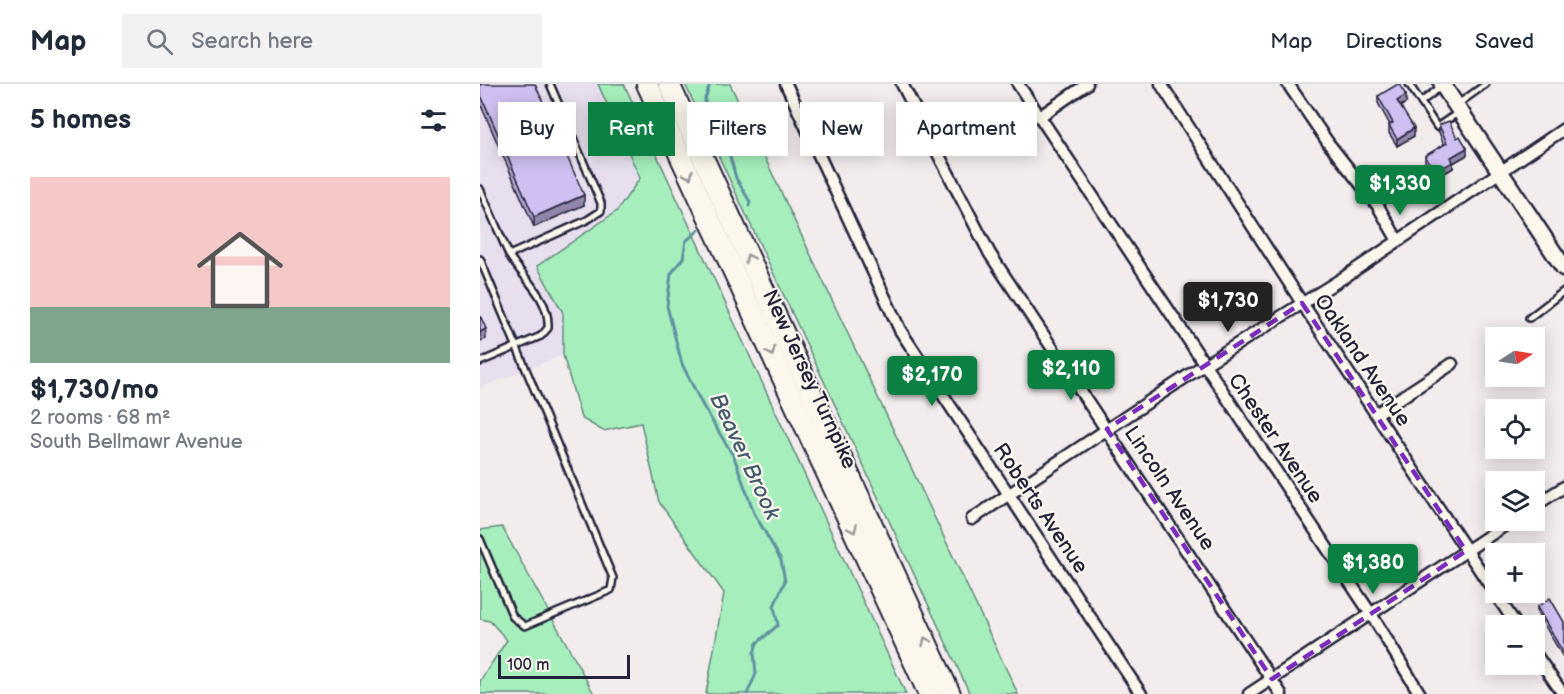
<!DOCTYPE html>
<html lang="en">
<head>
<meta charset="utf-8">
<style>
	body { margin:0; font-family:"Balsamiq Sans",sans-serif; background:#f2f2f3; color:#1f2937; height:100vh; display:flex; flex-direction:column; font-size:22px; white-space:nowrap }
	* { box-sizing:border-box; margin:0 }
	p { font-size:20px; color:#747a83 }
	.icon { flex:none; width:33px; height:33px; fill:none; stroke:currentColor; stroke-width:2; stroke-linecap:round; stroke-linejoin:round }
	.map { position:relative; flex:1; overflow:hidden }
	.sheet { display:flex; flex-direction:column; background:#fff; width:480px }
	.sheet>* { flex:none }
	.hud { position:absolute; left:18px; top:18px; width:570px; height:54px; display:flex; gap:12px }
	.needle { width:39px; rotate:78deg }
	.controls { position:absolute; left:1005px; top:243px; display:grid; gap:12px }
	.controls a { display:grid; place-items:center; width:60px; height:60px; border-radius:0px; background:#fff; box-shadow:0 3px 15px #0003; font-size:30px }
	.scale { position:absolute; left:18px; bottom:15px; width:132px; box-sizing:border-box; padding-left:6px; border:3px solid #22223b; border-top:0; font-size:16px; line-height:21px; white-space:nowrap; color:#22223b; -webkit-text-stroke:4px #fbf7ec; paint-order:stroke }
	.price { position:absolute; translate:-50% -51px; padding:0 14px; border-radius:6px; background:#0b8043; color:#fff; font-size:20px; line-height:39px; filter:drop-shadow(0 2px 3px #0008) }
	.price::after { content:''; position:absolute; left:50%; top:36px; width:18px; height:14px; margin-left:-9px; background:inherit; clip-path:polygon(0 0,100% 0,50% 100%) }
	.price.on { background:#222; color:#fff }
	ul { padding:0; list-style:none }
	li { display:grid; align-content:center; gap:12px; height:318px; padding:0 30px }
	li+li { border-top:2px solid #e0e1e3 }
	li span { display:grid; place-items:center; height:186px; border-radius:0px; color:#555 }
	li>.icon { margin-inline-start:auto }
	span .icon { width:108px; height:108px; fill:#fffc; stroke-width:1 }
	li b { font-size:26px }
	h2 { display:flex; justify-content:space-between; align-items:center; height:72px; padding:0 30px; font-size:26px }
	.pill { padding:0 21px; border-radius:0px; background:#fff; box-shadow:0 3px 15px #0003; font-size:21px; line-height:54px }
	.pill.on { background:#0b8043; color:#fff }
	header { display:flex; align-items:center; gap:36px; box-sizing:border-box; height:84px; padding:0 30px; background:#fff; border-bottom:2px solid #e0e1e3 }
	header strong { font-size:28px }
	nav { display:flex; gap:33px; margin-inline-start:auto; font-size:21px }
	.search { width:420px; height:54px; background:#f2f2f3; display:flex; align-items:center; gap:15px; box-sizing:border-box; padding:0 21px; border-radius:0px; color:#747a83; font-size:22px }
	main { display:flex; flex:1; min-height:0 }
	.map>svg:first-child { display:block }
	.built { fill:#e8dfee }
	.green { fill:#a6efbd; stroke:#64887c; stroke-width:1.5 }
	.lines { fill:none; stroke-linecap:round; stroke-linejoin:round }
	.stream { stroke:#6192a0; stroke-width:3 }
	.service-casing { stroke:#22223b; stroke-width:10 }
	.minor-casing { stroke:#22223b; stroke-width:15 }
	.secondary-casing { stroke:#22223b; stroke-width:20 }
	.motorway-casing { stroke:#22223b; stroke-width:24 }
	.service { stroke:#fbf7ec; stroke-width:5 }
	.minor { stroke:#fbf7ec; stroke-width:10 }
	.secondary { stroke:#fbf7ec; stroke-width:15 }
	.motorway { stroke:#fbf7ec; stroke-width:20 }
	.wall { fill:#b2a5cf; stroke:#22223b; stroke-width:1.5 }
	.shaded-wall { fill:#9186a9; stroke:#22223b; stroke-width:1.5 }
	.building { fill:#cfc0f1; stroke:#22223b; stroke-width:1.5 }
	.oneway { stroke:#99979c }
	.marked { fill:none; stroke:#7b2cbf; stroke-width:4.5; stroke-dasharray:12 8; stroke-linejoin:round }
	.labels { text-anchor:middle; stroke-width:4.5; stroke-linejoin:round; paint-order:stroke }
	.street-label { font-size:21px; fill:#22223b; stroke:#fbf7ec }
	.water-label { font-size:22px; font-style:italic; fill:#425a6d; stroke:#fbf7ec }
</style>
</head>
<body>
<header>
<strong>Map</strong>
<div class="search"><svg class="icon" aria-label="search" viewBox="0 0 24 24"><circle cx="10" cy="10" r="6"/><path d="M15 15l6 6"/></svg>Search here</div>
<nav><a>Map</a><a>Directions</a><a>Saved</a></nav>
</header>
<main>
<section class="sheet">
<h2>5 homes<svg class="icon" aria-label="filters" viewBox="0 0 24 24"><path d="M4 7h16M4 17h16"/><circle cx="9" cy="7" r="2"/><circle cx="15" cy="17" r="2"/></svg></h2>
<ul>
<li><span style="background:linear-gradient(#f6c9c9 70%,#7fa58c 0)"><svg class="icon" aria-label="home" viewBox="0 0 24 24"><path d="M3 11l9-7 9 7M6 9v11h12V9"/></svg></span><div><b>$1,730/mo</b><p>2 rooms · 68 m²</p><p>South Bellmawr Avenue</p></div></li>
</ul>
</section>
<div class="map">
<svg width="1084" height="610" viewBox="0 0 1084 610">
	<rect width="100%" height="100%" fill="#f2eced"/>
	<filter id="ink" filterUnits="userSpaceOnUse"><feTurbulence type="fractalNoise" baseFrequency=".0167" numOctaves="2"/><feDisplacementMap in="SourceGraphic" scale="12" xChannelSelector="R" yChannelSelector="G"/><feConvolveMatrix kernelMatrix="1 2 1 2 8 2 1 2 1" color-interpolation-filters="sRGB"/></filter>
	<g filter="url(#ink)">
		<path class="built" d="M0,0H118L160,93L137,127L57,182L83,229V271L0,304Z"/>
		<g class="green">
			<path d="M118,0H144L426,610H226L244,509L179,418L161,339L123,347L101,334L83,271V229L57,182L137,127L160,94Z"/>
			<path d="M205,0H250L538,610H490Z"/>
			<path d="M22,443L114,610H0V597L27,556L10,537L0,535V446Z"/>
		</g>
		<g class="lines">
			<g class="stream">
				<path d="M230,0L225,15V24L244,51L256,94L270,118L269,122"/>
				<path d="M219,146L206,157L203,174L191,190L187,222L202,280L223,322L254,373L274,429L301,476L305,497L294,522L298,541L277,559L274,569L276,590L267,610"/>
			</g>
			<defs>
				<g id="service">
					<path d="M929,0L957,43L979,28"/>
					<path d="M941,18L962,2"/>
					<path d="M978,20L1006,0"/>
					<path d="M0,105L29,171"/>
					<path d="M0,175L133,494L131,506L45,542L33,533L0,455"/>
					<path d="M1049,234L1084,207"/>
					<path d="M0,278L61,252L68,244C70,213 43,195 29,171L107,136L121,127V119L70,0"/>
				</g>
				<g id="minor">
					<path d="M306,0L420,246L661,610"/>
					<path d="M422,0L510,170L801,610"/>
					<path d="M538,0L891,530L940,610"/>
					<path d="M681,0L822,219L1037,542"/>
					<path d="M808,0L849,60L898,122L918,157"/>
					<path d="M559,33L607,0"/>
					<path d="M896,330L972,280"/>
					<path d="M1054,422L1084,403"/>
					<path d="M492,435L724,281L866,192L1084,45"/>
					<path d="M1054,568L1083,610"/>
					<path d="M769,610L1033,436"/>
				</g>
				<path id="secondary" d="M962,0L1084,184"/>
				<g id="motorway">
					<path d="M167,0L449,610"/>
					<path d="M189,0L470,610"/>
				</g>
			</defs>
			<use href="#service" class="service-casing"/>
			<use href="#minor" class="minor-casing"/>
			<use href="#secondary" class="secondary-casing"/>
			<use href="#motorway" class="motorway-casing"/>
			<use href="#service" class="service"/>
			<use href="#minor" class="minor"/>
			<use href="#secondary" class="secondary"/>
			<use href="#motorway" class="motorway"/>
		</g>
		<g class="wall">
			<path d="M0,0L104,121L54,143L0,19Z"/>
			<path d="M898,12L926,19L921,22L934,52L917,62L909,49V41H910L898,19Z"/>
			<path d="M959,41L977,54L987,71L973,79V84L955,95L945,79V72L964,61L959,48Z"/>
			<path d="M1064,506L1049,516L1044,508H1054Z"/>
			<path d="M1057,523L1084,538V575L1057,528Z"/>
		</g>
		<g class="shaded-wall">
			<path d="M926,11V19L917,24V17Z"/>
			<path d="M934,44V52L917,62V55Z"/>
			<path d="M987,64V71L973,79V84L955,95V88L971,73Z"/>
			<path d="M104,111V121L54,143V133Z"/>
			<path d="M6,245V255L0,257V248Z"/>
			<path d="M1064,501V506L1049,516V511L1054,508V507Z"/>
		</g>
		<g class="building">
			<path d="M0,0H55L104,111L54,133L0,9Z"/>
			<path d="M918,0H919L926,11L917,17L934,44L917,55L909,41L913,39L898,12Z"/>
			<path d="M969,37L977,54L980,52L987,64L971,73L973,78L955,88L945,72L967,59L959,41Z"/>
			<path d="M0,231L6,245L0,248Z"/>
			<path d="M1035,460L1041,470H1025L1023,467Z"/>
			<path d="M1054,487H1055L1064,501L1054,507Z"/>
			<path d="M1070,514L1084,538V570L1057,523Z"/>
		</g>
		<defs><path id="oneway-chevron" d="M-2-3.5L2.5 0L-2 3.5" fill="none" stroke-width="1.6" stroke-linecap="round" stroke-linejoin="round" transform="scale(1.5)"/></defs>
		<g class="oneway">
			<use href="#oneway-chevron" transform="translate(209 91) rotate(65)"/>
			<use href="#oneway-chevron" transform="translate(269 174) rotate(-115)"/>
			<use href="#oneway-chevron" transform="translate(291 268) rotate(65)"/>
			<use href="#oneway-chevron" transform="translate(373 445) rotate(65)"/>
			<use href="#oneway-chevron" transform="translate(446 557) rotate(-115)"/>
		</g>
	</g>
	<path class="marked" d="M822,219L986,467L792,595L627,345Z"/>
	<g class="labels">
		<g class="street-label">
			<text transform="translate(883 276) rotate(56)" y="7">Oakland Avenue</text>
			<text transform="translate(330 295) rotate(65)" y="7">New Jersey Turnpike</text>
			<text transform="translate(796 354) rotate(56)" y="7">Chester Avenue</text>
			<text transform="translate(690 404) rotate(56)" y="7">Lincoln Avenue</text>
			<text transform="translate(561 424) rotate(56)" y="7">Roberts Avenue</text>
		</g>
		<g class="water-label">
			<text transform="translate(266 372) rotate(65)" y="8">Beaver Brook</text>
		</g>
	</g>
</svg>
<div class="controls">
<a><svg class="needle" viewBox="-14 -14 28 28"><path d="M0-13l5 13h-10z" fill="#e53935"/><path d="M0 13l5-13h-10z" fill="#747a83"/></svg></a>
<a><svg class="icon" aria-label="locate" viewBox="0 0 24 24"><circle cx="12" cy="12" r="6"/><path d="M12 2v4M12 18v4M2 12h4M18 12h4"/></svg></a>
<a><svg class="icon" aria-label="layers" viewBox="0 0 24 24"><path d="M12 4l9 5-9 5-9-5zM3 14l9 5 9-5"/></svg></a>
<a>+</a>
<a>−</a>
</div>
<div class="scale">100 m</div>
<b class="price" style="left:920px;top:132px">$1,330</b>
<b class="price on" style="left:748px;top:249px">$1,730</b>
<b class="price" style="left:591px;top:317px">$2,110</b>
<b class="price" style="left:452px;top:323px">$2,170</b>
<b class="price" style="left:893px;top:511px">$1,380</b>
<div class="hud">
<a class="pill">Buy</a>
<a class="pill on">Rent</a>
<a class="pill">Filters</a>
<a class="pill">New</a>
<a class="pill">Apartment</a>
</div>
</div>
</main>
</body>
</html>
